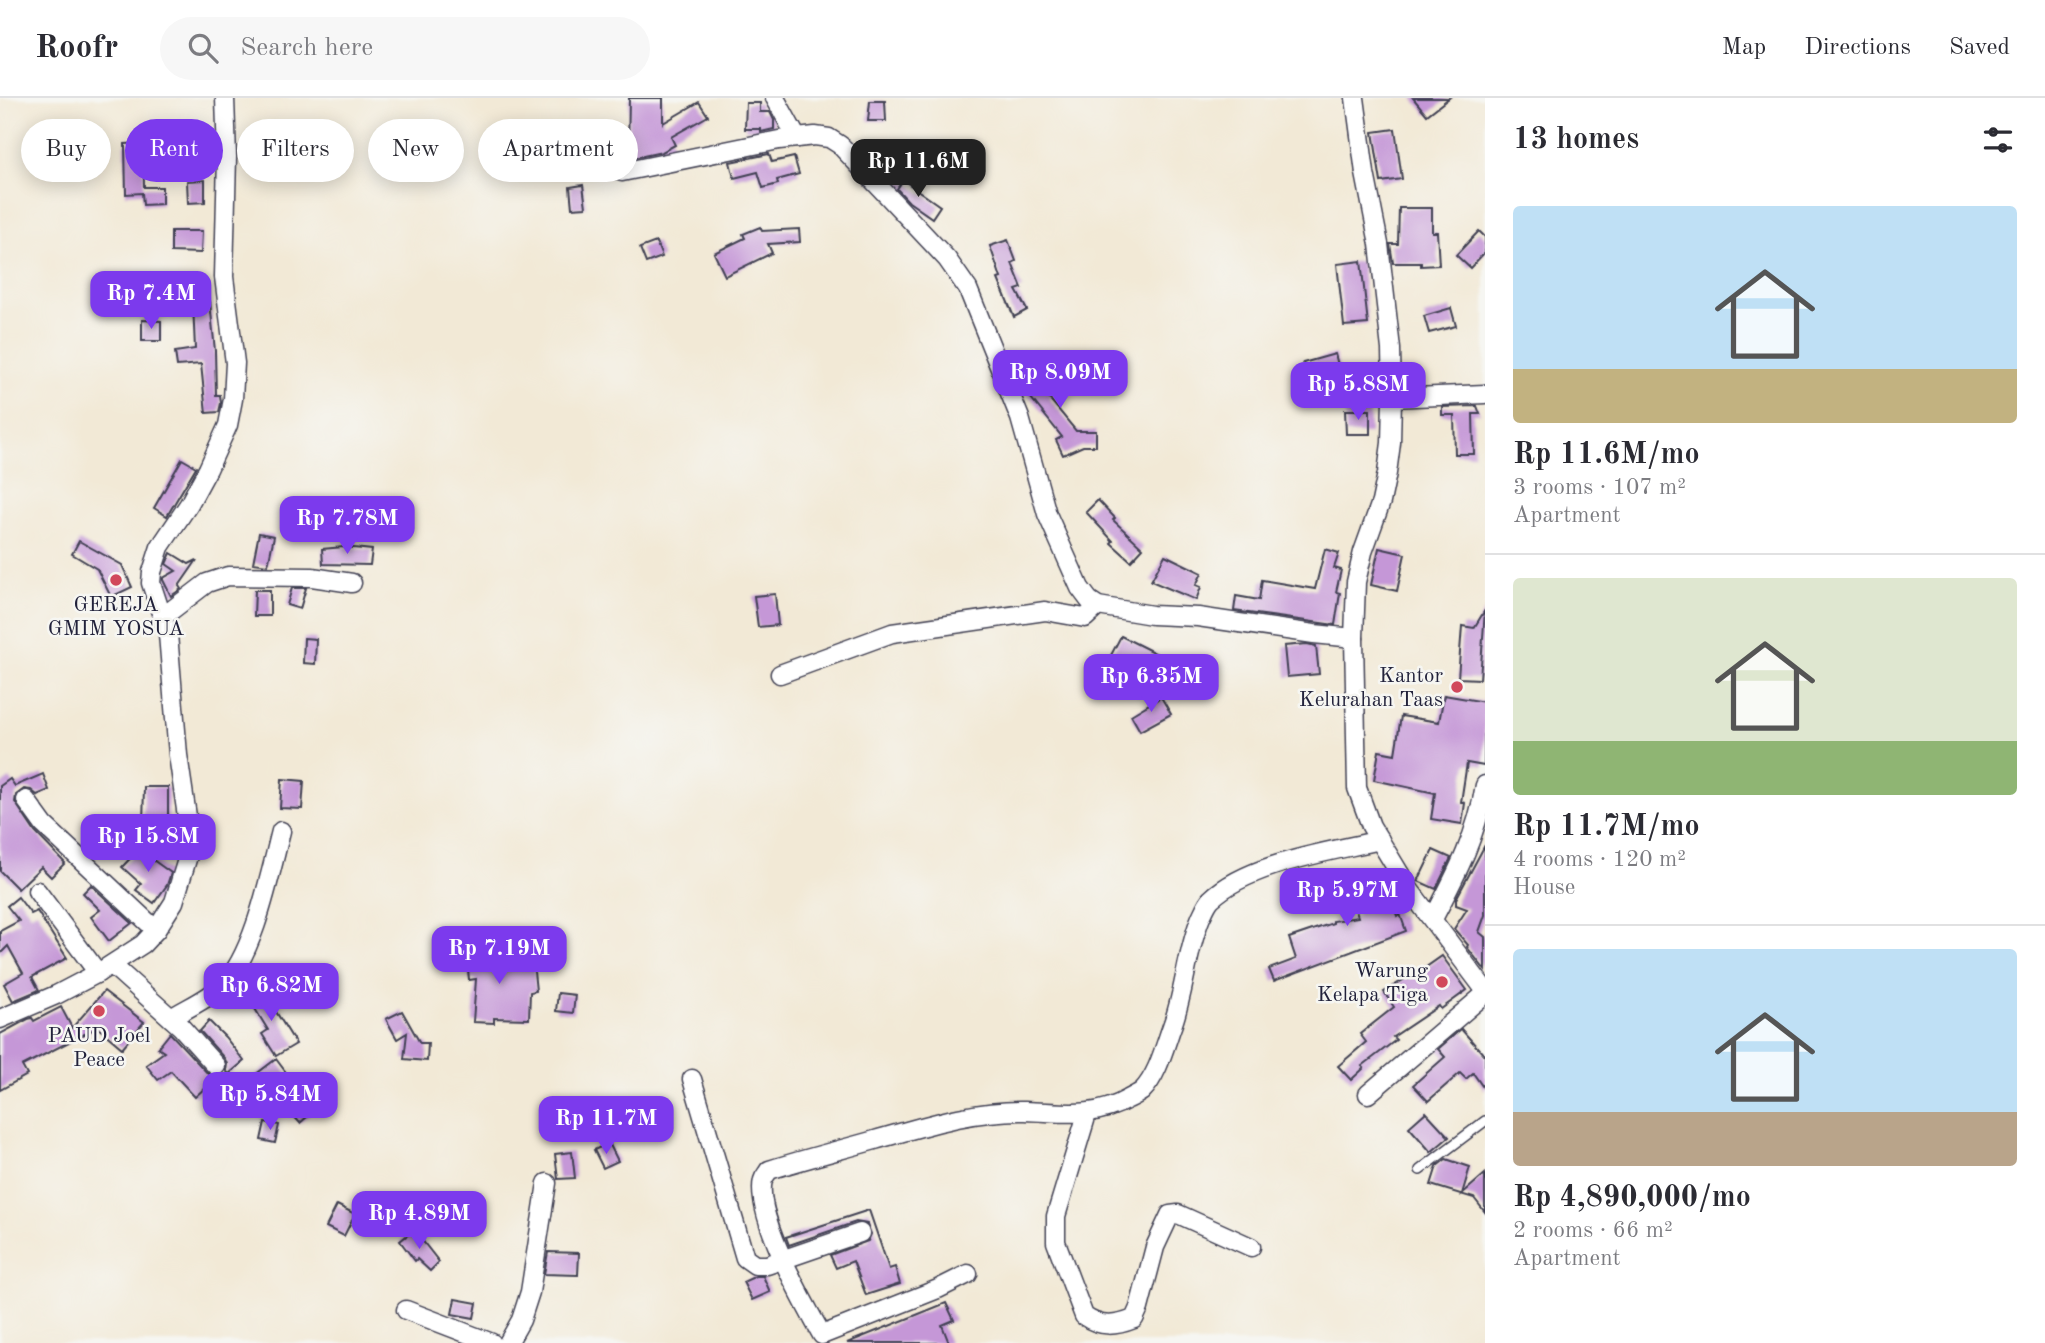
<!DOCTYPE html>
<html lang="en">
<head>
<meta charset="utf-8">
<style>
	body { margin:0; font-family:"Old Standard TT",serif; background:#f7f7f7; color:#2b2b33; height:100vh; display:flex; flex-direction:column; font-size:26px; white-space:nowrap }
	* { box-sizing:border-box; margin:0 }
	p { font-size:23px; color:#7c7c81 }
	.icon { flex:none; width:38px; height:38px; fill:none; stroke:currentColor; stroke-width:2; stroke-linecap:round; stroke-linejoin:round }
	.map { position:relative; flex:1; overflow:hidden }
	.drawer { display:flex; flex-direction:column; background:#fff; width:560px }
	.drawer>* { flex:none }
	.banner { position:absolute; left:21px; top:21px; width:665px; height:63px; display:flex; gap:14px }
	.price { position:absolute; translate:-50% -60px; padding:0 16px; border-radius:14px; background:#7c3aed; color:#fff; font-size:23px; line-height:46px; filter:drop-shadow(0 2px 4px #0008) }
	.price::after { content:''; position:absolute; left:50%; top:42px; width:21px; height:16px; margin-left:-10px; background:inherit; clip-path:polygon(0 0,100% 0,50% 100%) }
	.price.selected { background:#222; color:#fff }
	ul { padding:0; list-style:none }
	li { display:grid; align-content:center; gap:14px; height:371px; padding:0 28px }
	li+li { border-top:2px solid #e1e1e2 }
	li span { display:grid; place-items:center; height:217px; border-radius:7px; color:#555 }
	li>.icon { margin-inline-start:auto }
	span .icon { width:126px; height:126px; fill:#fffc; stroke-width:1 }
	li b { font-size:30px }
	h2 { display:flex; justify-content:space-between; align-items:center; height:84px; padding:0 28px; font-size:30px }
	.pill { padding:0 24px; border-radius:32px; background:#fff; box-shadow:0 4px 18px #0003; font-size:24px; line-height:63px }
	.pill.selected { background:#7c3aed; color:#fff }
	header { display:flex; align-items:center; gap:42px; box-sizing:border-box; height:98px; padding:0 35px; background:#fff; border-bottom:2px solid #e1e1e2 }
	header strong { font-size:33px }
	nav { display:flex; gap:38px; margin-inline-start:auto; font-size:24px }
	.search { width:490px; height:63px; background:#f7f7f7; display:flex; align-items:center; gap:18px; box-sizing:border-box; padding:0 24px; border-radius:38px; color:#7c7c81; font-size:26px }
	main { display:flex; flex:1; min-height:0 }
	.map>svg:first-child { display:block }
	.building { fill:#c597d7 }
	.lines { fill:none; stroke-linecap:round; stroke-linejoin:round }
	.lane-casing { stroke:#414052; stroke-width:12 }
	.street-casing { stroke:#414052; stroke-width:21 }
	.lane { stroke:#fff; stroke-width:9 }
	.street { stroke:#fff; stroke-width:18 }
	.poi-dot { fill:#d1495b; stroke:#f6f6f2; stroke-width:2.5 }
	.labels { text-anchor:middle; stroke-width:5; stroke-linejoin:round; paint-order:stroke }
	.poi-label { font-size:21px; fill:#22223b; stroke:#f6f6f2 }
</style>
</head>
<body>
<header>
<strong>Roofr</strong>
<div class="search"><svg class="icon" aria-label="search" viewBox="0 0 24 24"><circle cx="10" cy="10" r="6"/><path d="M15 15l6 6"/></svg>Search here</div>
<nav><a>Map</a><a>Directions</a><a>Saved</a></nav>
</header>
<main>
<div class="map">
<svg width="1485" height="1245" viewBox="0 0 1485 1245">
	<rect width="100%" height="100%" fill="#f6f6f2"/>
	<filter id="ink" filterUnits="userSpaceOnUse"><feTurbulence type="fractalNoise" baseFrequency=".0143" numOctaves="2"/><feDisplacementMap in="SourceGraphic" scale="14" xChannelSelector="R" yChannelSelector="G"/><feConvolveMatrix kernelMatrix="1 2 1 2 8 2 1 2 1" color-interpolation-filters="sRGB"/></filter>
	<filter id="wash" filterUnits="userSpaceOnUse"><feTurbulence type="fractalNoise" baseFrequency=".00686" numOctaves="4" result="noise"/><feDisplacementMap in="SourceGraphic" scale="28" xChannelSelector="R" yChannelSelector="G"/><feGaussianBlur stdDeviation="1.57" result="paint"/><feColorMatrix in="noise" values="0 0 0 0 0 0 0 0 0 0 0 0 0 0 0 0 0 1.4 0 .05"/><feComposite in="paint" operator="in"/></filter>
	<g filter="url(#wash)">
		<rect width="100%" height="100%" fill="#f2e9d6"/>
		<g id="blocks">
			<g class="building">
				<path d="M629,0H663V25L699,4L708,18L671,39L675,47L662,54L634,60L628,51Z"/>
				<path d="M1413,0H1449L1427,17Z"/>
				<path d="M870,3H885L886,23H868Z"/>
				<path d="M746,5H760V14H770L774,22V31L761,34V31H745Z"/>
				<path d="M1395,31L1402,81L1381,84L1373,34Z"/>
				<path d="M143,45L144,89H162V106L143,107L142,95L126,96L125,46Z"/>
				<path d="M183,56L199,57L196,77L181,76Z"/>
				<path d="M769,56L772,64L794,59L799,76L777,82L778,86L763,90L758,74L734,80L730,64Z"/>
				<path d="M205,82V104L188,105L187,83Z"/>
				<path d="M903,82L940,108L932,120L909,104L897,91Z"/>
				<path d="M583,87L586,109L572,110L570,89Z"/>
				<path d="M1399,110H1432V134H1437L1439,167L1421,168V165H1393L1390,146H1398Z"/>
				<path d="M760,129L762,133L799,131L800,144L768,146L772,155L725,178L714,155L745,140L743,136Z"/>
				<path d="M171,133H202L201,155L171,154Z"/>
				<path d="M1479,133L1485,139V154L1470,170L1456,157Z"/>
				<path d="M1008,142L1016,163L1012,165L1022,190L1016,192L1027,212L1014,219L998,181L1001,180L990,148Z"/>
				<path d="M656,144L662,159L646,165L640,150Z"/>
				<path d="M1361,163L1368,226L1344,228L1337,166Z"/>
				<path d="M210,204L215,253L216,297H220L221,305L219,314L206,315L201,266L177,268L175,254L195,251L193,205Z"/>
				<path d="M1451,210L1456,228L1429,235L1424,218Z"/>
				<path d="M142,222L161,223V243H142Z"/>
				<path d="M1335,256L1343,285L1351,284L1354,302L1330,306L1326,280L1309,285L1303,265Z"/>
				<path d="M1061,261L1074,285L1048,299L1076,333H1096V348H1083L1063,357L1056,342L1062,339L1027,295L1053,276L1048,268Z"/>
				<path d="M1477,308L1480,316H1473L1474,356H1455L1454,317H1442V309Z"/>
				<path d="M1345,312H1370V336H1346Z"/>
				<path d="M182,361L196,369L167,418L154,410Z"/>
				<path d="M1098,402L1115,420L1113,422L1143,450L1131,463L1111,445L1113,443L1086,414Z"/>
				<path d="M259,435L274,438L268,467L253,465Z"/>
				<path d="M79,443L122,467L132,489L111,499L97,471L72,456Z"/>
				<path d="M344,449L372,452L370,467L323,466L322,451Z"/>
				<path d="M1379,450L1405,456L1397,493L1371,487Z"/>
				<path d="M1325,451L1339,455L1334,470L1341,472L1336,494L1340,495L1335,527L1234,513L1236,498L1259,502L1262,482L1315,491Z"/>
				<path d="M171,455L189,466L197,462L179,488L181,491L171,498L163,482V480L176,473L166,466Z"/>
				<path d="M1165,457L1202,475L1196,487L1201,489L1196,502L1151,483Z"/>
				<path d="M292,490H306L300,511L287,507Z"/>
				<path d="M255,492H270V518H254Z"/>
				<path d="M775,496L778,527L758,529L754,498Z"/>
				<path d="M1485,512L1480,581L1458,580L1462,528L1474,530Z"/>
				<path d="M1121,538L1157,556L1147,577L1110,559Z"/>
				<path d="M304,540L316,541L315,566L303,565Z"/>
				<path d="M1307,546L1316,548L1319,576L1287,579L1284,548Z"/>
				<path d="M1444,597L1485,604L1484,668L1467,665L1461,704L1465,705L1462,726L1431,721L1435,695L1374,682L1379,653L1395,656L1401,618L1439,624Z"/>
				<path d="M1161,599L1171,616L1140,633L1131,617Z"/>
				<path d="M43,676L49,692L37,697L31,692L24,691L16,697L15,704L35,734L65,765L51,779L41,769L18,791L0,773V688L10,681L15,688Z"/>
				<path d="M282,681L304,683L302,711L280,710Z"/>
				<path d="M144,689H168V726H143Z"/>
				<path d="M143,747L156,759L153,762L171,775L167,787L154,805L136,792L141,786L122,769Z"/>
				<path d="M1485,747V817L1479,834L1485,839V872L1467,849L1468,847L1454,831L1467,811L1456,807V801Z"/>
				<path d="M1433,752L1451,760L1436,791L1418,783Z"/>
				<path d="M1371,776L1373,781L1384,777L1397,818L1400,816L1406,833L1274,883L1269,871L1296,861L1289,840L1333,825V823L1358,819L1346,784Z"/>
				<path d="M91,787L132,825L109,843L91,819L100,812L83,795Z"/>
				<path d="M18,799L31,816L37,813L67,860L32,879L39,892L13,903L4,886L23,875L8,848L0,856V833L19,823L7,808Z"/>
				<path d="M494,847L497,868L533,864L536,893L530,894L529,921L494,920V925L473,924L476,881L469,882L466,850Z"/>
				<path d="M1442,858L1467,892L1441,911L1439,908L1393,939L1396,942L1362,968L1364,970L1351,982L1338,968L1366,944L1360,936L1394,909L1384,894L1408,879L1409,881Z"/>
				<path d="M260,888L296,946L276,958L262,936L268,932L246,896Z"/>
				<path d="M104,893L144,924L122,950L97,929L94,933L92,932L22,968L27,977L0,992V936L28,921L32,920L34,923L61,909L72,930Z"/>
				<path d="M558,895L575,897L573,915L556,913Z"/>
				<path d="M402,913L420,945H428L427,963L404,961L407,935L397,941L386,921Z"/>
				<path d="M209,923L225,939L244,963L229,976L226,973L227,966L225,961L200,933Z"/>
				<path d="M1461,931L1485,958V992L1473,975L1466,981L1460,975L1428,1003L1413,987L1445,959L1438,951Z"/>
				<path d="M170,935L208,976L217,979L195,999L171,973L158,982L146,967L164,954L158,950Z"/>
				<path d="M276,961L300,993L308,986L324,1004L300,1025L274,996L271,998L255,977Z"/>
				<path d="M1426,1014L1449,1039L1431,1054L1409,1029Z"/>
				<path d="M265,1024L279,1027L275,1045L261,1042Z"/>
				<path d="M609,1045L618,1063L603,1070L594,1052Z"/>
				<path d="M572,1054L575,1080L558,1081L555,1056Z"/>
				<path d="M1446,1061L1470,1069L1462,1096L1485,1076V1114L1474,1100L1431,1087L1437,1068Z"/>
				<path d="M337,1107L355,1116L344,1138L326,1129Z"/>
				<path d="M869,1112L889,1171L895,1169L900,1186L866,1197L853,1163L836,1170L830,1157L868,1143L871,1136L867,1126L856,1124L789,1147L786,1139Z"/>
				<path d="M414,1132L439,1164L430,1173L417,1161L415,1163L400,1143Z"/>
				<path d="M548,1154L579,1155L578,1177L544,1176Z"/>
				<path d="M756,1178H763L770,1194L752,1202L743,1184Z"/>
				<path d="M455,1201L477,1205L474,1220L452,1216Z"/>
				<path d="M946,1205L954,1222L942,1227L949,1245H847Z"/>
			</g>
		</g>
	</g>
	<g filter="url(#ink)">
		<use href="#blocks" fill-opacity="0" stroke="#414052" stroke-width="2"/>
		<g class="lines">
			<defs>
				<path id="lane" d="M1420,1072L1485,1023"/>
				<g id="street">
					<path d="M775,0L797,40"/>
					<path d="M1355,0L1365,75L1379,146L1391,251L1392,300L1391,345L1387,375L1381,404L1363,454L1356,484L1354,540L1357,690L1371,728L1409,791L1485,892"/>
					<path d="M622,74L779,42L815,38L829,40L840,47L947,161L968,191L1020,320L1047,416L1080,490L1089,502L1098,508L1152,517L1198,519L1314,536L1354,540"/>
					<path d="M1392,300L1485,296"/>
					<path d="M164,518L207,485L228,478L312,479L352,485"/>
					<path d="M780,576L892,535L1045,513L1085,520L1098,508"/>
					<path d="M26,702L44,727L156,832"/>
					<path d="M37,793L98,875"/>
					<path d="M1433,821C1456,777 1477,738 1485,687"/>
					<path d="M113,868L181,929L216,968"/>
					<path d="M171,920C187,910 208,901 222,888C254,858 270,776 281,733"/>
					<path d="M0,921L56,897L98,875L143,846L156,832L174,804L188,758L189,732L178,657L168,536L151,485L152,474L160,449L189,406L208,371L228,327L233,301L235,265L224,179L227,59L225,0"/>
					<path d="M692,981L745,1160L755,1167H767L860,1135"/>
					<path d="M1368,996L1485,896"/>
					<path d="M1087,1016L1056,1118V1144L1084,1218C1101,1230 1116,1228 1134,1221L1139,1210L1155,1149L1170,1117L1178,1116L1251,1149"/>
					<path d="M968,1176L938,1191L822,1237C805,1207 754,1116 763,1082C764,1078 767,1076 769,1072C804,1061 840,1052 875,1042C925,1028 972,1012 1025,1013C1063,1014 1093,1021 1128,1001C1132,999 1138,996 1142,993C1157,978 1164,951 1171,931C1185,895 1186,855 1201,819C1204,813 1207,805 1211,801C1249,765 1330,754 1380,742"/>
					<path d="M406,1212L492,1245"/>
					<path d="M508,1245L521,1222L530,1194L547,1085"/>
				</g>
			</defs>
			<use href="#lane" class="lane-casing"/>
			<use href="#street" class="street-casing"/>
			<use href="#lane" class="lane"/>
			<use href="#street" class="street"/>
		</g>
	</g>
	<g class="poi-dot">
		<circle cx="116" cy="482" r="7"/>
		<circle cx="1457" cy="589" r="7"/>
		<circle cx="1442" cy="884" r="7"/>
		<circle cx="99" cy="913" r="7"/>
	</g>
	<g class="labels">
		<g class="poi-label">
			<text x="116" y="513">GEREJA<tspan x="116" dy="24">GMIM YOSUA</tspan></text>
			<text x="1443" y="584" text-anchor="end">Kantor<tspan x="1443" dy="24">Kelurahan Taas</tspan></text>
			<text x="1428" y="879" text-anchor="end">Warung<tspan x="1428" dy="24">Kelapa Tiga</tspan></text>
			<text x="99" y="944">PAUD Joel<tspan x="99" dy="24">Peace</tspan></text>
		</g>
	</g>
</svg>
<b class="price selected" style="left:918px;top:101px">Rp 11.6M</b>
<b class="price" style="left:151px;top:233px">Rp 7.4M</b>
<b class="price" style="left:1060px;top:312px">Rp 8.09M</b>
<b class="price" style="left:1358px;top:324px">Rp 5.88M</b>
<b class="price" style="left:347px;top:458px">Rp 7.78M</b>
<b class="price" style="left:1151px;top:616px">Rp 6.35M</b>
<b class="price" style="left:148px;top:776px">Rp 15.8M</b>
<b class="price" style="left:1347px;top:830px">Rp 5.97M</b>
<b class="price" style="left:499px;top:888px">Rp 7.19M</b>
<b class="price" style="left:271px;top:925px">Rp 6.82M</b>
<b class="price" style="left:270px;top:1034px">Rp 5.84M</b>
<b class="price" style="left:606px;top:1058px">Rp 11.7M</b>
<b class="price" style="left:419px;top:1153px">Rp 4.89M</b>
<div class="banner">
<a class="pill">Buy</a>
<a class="pill selected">Rent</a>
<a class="pill">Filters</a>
<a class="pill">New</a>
<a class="pill">Apartment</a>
</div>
</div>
<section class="drawer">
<h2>13 homes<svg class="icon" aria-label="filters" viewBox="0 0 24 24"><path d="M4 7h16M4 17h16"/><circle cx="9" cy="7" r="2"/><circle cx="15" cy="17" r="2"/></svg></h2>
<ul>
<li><span style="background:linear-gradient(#bfe0f5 75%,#c2b280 0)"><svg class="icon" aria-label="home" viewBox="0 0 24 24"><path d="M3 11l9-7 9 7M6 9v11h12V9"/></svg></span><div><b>Rp 11.6M/mo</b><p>3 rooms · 107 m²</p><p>Apartment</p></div></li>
<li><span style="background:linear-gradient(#dfe7d0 75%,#8fb573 0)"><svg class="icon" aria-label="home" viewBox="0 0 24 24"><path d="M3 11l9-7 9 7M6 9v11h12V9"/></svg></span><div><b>Rp 11.7M/mo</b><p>4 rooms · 120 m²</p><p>House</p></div></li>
<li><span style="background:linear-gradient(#bfe0f5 75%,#b9a48a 0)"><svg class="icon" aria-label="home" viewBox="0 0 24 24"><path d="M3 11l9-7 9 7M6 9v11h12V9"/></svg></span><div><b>Rp 4,890,000/mo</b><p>2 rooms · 66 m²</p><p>Apartment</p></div></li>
</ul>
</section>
</main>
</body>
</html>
